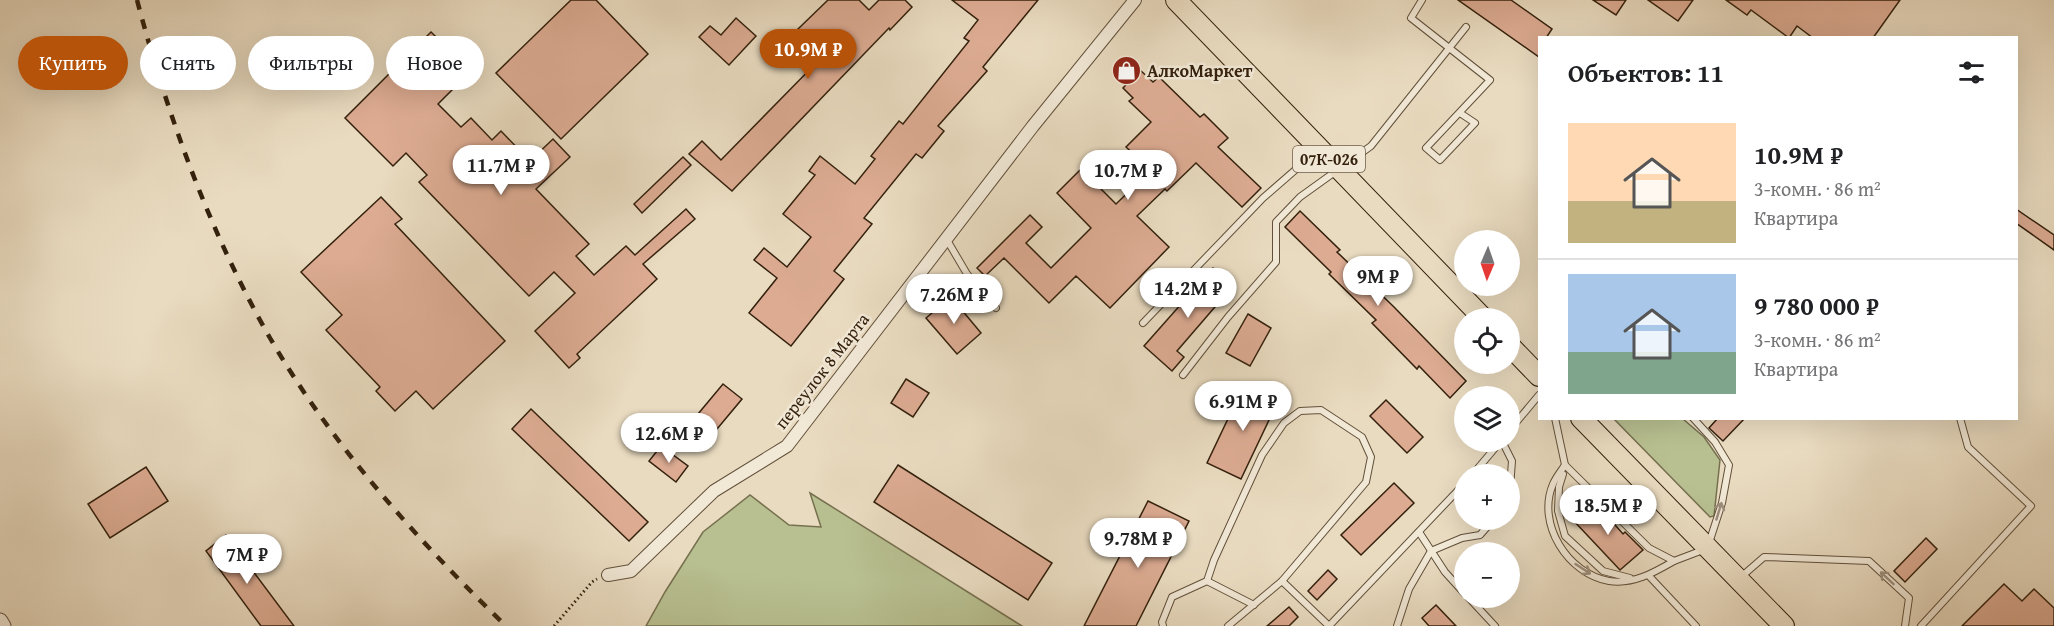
<!DOCTYPE html>
<html lang="ru">
<head>
<meta charset="utf-8">
<style>
	body { margin:0; font-family:"Gentium Book Plus",serif; background:#f6f6f6; color:#202124; height:100vh; display:flex; flex-direction:column; font-size:22px; white-space:nowrap }
	* { box-sizing:border-box; margin:0 }
	p { font-size:20px; color:#757577 }
	.icon { flex:none; width:33px; height:33px; fill:none; stroke:currentColor; stroke-width:2; stroke-linecap:round; stroke-linejoin:round }
	.map { position:relative; flex:1; overflow:hidden }
	.side { position:absolute; left:1538px; top:36px; width:480px; height:384px; display:flex; flex-direction:column; background:#fff; border-radius:0px; box-shadow:0 6px 24px #0002 }
	.side>* { flex:none }
	.top-card { position:absolute; left:18px; top:36px; width:570px; height:54px; display:flex; gap:12px }
	.needle { width:39px; rotate:182deg }
	.fabs { position:absolute; left:1454px; top:230px; display:grid; gap:12px }
	.fabs a { display:grid; place-items:center; width:66px; height:66px; border-radius:50%; background:#fff; box-shadow:0 6px 24px #0002; font-size:30px }
	.price { position:absolute; translate:-50% -51px; padding:0 14px; border-radius:21px; background:#fff; color:#222; font-size:20px; line-height:39px; filter:drop-shadow(0 2px 3px #0008) }
	.price::after { content:''; position:absolute; left:50%; top:36px; width:18px; height:14px; margin-left:-9px; background:inherit; clip-path:polygon(0 0,100% 0,50% 100%) }
	.price.active { background:#b45309; color:#fff }
	ul { padding:0; list-style:none }
	li { display:flex; align-items:center; gap:18px; height:150px; padding:0 30px }
	li+li { border-top:2px solid #e0e0e0 }
	li span { display:grid; place-items:center; flex:none; width:168px; height:120px; border-radius:0px; color:#555 }
	li>.icon { margin-inline-start:auto }
	span .icon { width:72px; height:72px; fill:#fffc; stroke-width:1 }
	li b { font-size:26px }
	h2 { display:flex; justify-content:space-between; align-items:center; height:72px; padding:0 30px; font-size:26px }
	.chip { padding:0 21px; border-radius:27px; background:#fff; box-shadow:0 6px 24px #0002; font-size:21px; line-height:54px }
	.chip.active { background:#b45309; color:#fff }
	.map>svg:first-child { display:block }
	.green { fill:#b8c091; stroke:#76704f; stroke-width:1.5 }
	.building { fill:#dcab92; stroke:#34210d; stroke-width:1.5 }
	.lines { fill:none; stroke-linecap:round; stroke-linejoin:round }
	.service-casing { stroke:#61503a; stroke-width:8 }
	.minor-casing { stroke:#61503a; stroke-width:14 }
	.tertiary-casing { stroke:#61503a; stroke-width:17 }
	.primary-casing { stroke:#34210d; stroke-width:22 }
	.path { stroke:#34210d; stroke-width:3; stroke-dasharray:1.5 3; stroke-linecap:butt }
	.service { stroke:#f1e8d6; stroke-width:6 }
	.minor { stroke:#f1e8d6; stroke-width:12 }
	.tertiary { stroke:#f1e8d6; stroke-width:15 }
	.primary { stroke:#e9dbc0; stroke-width:20 }
	.rail { stroke:#34210d; stroke-width:4.5; stroke-dasharray:10 10; stroke-linecap:butt }
	.oneway { stroke:#9c8e7c }
	.labels { text-anchor:middle; stroke-width:5; stroke-linejoin:round; paint-order:stroke }
	.shield { fill:#f1e8d6; stroke:#6d5d49; stroke-width:1.5 }
	.shield-label { font-size:16px; font-weight:bold; fill:#34210d }
	.poi-label { font-size:18px; font-weight:bold; fill:#34210d; stroke:#f1e8d6; text-anchor:start }
	.street-label { font-size:18px; fill:#34210d; stroke:#f1e8d6 }
</style>
</head>
<body>
<div class="map">
<svg width="2054" height="626" viewBox="0 0 2054 626">
	<rect width="100%" height="100%" fill="#e9dbc0"/>
	<filter id="stains"><feTurbulence type="fractalNoise" baseFrequency=".00333" numOctaves="4"/><feColorMatrix values="0 0 0 0 .2 0 0 0 0 .09 0 0 0 0 .02 0 0 0 .5 -.17"/></filter>
	<radialGradient id="worn" r=".72"><stop offset=".6" stop-color="#630" stop-opacity="0"/><stop offset="1" stop-color="#630" stop-opacity=".3"/></radialGradient>
	<g class="green">
		<path d="M1614,419H1683L1704,437L1720,460L1714,516L1710,517Z"/>
		<path d="M810,493L1022,626H646L665,592L703,532L750,495L789,525L821,527Z"/>
	</g>
	<g class="building">
		<path d="M571,0H596L648,54L561,139L496,73Z"/>
		<path d="M828,0H859L869,10L879,0H905L912,7L890,30L889,28L732,191L689,154L702,141L721,160L823,56L798,29Z"/>
		<path d="M952,0H1038L983,67L987,71L938,126L944,131L922,158L916,154L864,218L872,224L834,271L844,279L791,346L749,313L777,278L754,260L764,248L787,267L811,237L783,214L815,175L809,171L820,156L855,184L875,159L871,156L899,121L903,124L969,41L964,38L978,20Z"/>
		<path d="M1458,0H1511L1552,29L1546,38H1539V57Z"/>
		<path d="M1593,0H1626L1616,15Z"/>
		<path d="M1648,0H1693L1678,21Z"/>
		<path d="M1726,0H1900L1873,38H1813L1797,26L1789,38L1751,10L1747,15Z"/>
		<path d="M736,18L756,36L729,65L699,37L710,26L721,35Z"/>
		<path d="M431,32L471,71L438,104L461,127L471,118L492,140L501,131L530,161L553,139L570,157L536,189L589,244L576,256L594,275L626,246L635,255L686,209L695,219L643,264L657,279L577,354L580,358L569,368L535,331L575,293L554,272L529,296L419,182L427,175L406,153L393,166L345,118Z"/>
		<path d="M1140,70L1153,82L1159,77L1200,117L1204,114L1228,138L1218,147L1261,188L1242,207L1196,163L1167,191L1165,189L1137,216L1169,247L1110,308L1076,276L1049,303L1004,258L985,276L977,268L1030,215L1042,227L1026,243L1051,268L1091,228L1057,193L1081,169L1116,204L1149,172L1146,169L1148,167L1126,147L1151,122L1129,101L1133,98L1123,88Z"/>
		<path d="M683,157L691,165L642,213L634,204Z"/>
		<path d="M381,197L402,219L395,224L505,341L433,409L416,391L395,411L376,391L380,387L326,330L342,315L301,272Z"/>
		<path d="M2016,209L2054,235V250L2016,223Z"/>
		<path d="M1300,211L1340,250L1337,252L1394,307L1466,381L1450,398L1419,366L1417,369L1372,323L1376,320L1329,274L1331,272L1285,227Z"/>
		<path d="M1213,268L1233,286L1177,351L1184,357L1172,371L1144,346Z"/>
		<path d="M951,297L981,333L957,354L926,318Z"/>
		<path d="M1248,314L1271,328L1250,366L1226,353Z"/>
		<path d="M906,379L929,393L913,417L891,403Z"/>
		<path d="M723,384L742,399L702,447L683,432Z"/>
		<path d="M1244,385L1278,401L1241,479L1207,463Z"/>
		<path d="M1386,400L1423,437L1407,453L1370,416Z"/>
		<path d="M531,409L648,522L629,541L512,429Z"/>
		<path d="M1718,418H1745L1723,441L1709,428Z"/>
		<path d="M661,446L688,466L676,482L649,461Z"/>
		<path d="M898,465L1052,563L1028,600L874,502Z"/>
		<path d="M146,467L168,501L110,538L88,504Z"/>
		<path d="M1394,483L1414,503L1361,555L1341,535Z"/>
		<path d="M1148,501L1189,521L1136,626H1084Z"/>
		<path d="M1594,501L1623,534L1625,532L1643,550L1620,570L1573,520Z"/>
		<path d="M226,535L294,626H261L206,551Z"/>
		<path d="M1926,538L1937,549L1905,582L1894,571Z"/>
		<path d="M1328,570L1337,579L1317,600L1308,591Z"/>
		<path d="M2004,584L2022,601L2034,589L2054,608V626H1962Z"/>
		<path d="M1436,605L1456,626H1429L1422,618Z"/>
		<path d="M1289,607L1298,617L1289,626H1267Z"/>
	</g>
	<g class="lines">
		<defs>
			<g id="service">
				<path d="M1422,0L1411,18L1490,80L1426,148L1440,160L1475,123L1460,113"/>
				<path d="M947,240L967,274L996,308"/>
				<path d="M1143,323L1263,198L1317,151"/>
				<path d="M1183,375L1228,317L1276,262V222L1300,197L1371,146L1466,27"/>
				<path d="M1555,418L1565,465L1649,548L1674,561L1703,550"/>
				<path d="M1693,418L1715,442L1729,465L1722,503L1709,543"/>
				<path d="M1509,431L1539,395"/>
				<path d="M1502,441L1512,461L1509,501"/>
				<path d="M1565,465C1561,471 1556,477 1553,484C1536,524 1568,574 1609,581C1633,585 1655,572 1674,561"/>
				<path d="M1473,474L1501,441"/>
				<path d="M1563,474L1559,487L1558,511L1565,536L1603,571L1630,578"/>
				<path d="M1419,532L1445,572L1464,593"/>
				<path d="M1649,576L1696,626"/>
				<path d="M1741,577L1764,557L1869,561L1909,598L1905,626"/>
				<path d="M1207,581L1254,605"/>
				<path d="M1282,581L1329,626L1464,484"/>
				<path d="M1468,597L1495,626"/>
				<path d="M1163,626L1162,622L1172,597L1207,581L1214,560L1262,455L1284,423L1300,411L1321,410L1362,437L1371,457L1366,482L1282,581L1228,626"/>
				<path d="M1397,626L1409,589L1431,551L1462,538L1480,535L1494,519"/>
				<path d="M1921,626L2031,506L1968,447L1960,418"/>
			</g>
			<path id="minor" d="M608,575L631,571L714,491L787,446L1033,126L1135,0"/>
			<path id="tertiary" d="M0,621L3,626"/>
			<g id="primary">
				<path d="M1176,0L1483,318"/>
				<path d="M1509,345L1539,376"/>
				<path d="M1581,418L1784,626"/>
			</g>
		</defs>
		<use href="#service" class="service-casing"/>
		<use href="#minor" class="minor-casing"/>
		<use href="#tertiary" class="tertiary-casing"/>
		<use href="#primary" class="primary-casing"/>
		<path class="path" d="M554,626L592,582L597,579"/>
		<use href="#service" class="service"/>
		<use href="#minor" class="minor"/>
		<use href="#tertiary" class="tertiary"/>
		<use href="#primary" class="primary"/>
		<path class="rail" d="M137,0C168,117 210,233 270,338C332,445 417,540 506,626"/>
	</g>
	<defs><path id="oneway-shaft" d="M-6 0H5M1.5-3L5.5 0L1.5 3" fill="none" stroke-width="1.6" stroke-linecap="round" stroke-linejoin="round" transform="scale(1.5)"/></defs>
	<g class="oneway">
		<use href="#oneway-shaft" transform="translate(1719 511) rotate(-73)"/>
		<use href="#oneway-shaft" transform="translate(1583 569) rotate(33)"/>
		<use href="#oneway-shaft" transform="translate(1887 578) rotate(-137)"/>
	</g>
	<defs>
		<symbol id="shop-disc" viewBox="-11 -11 22 22"><circle r="9.5" fill="#8f2418" stroke="#f1e8d6"/><path d="M-5-2.5h2.3a2.7 3.5 0 0 1 5.4 0H5L5.5 6h-11ZM-1.5-2.5h3a1.5 2.3 0 0 0-3 0Z" fill="#fff"/></symbol>
	</defs>
	<g fill-rule="evenodd">
		<use href="#shop-disc" x="1110" y="54" width="33" height="33"/>
	</g>
	<g class="labels">
		<rect class="shield" x="1293" y="146" width="72" height="26" rx="4.5"/>
		<g class="shield-label">
			<text x="1329" y="165">07К-026</text>
		</g>
		<g class="poi-label">
			<text x="1147" y="77">АлкоМаркет</text>
		</g>
		<g class="street-label">
			<text transform="translate(822 371) rotate(-52)" y="6">переулок 8 Марта</text>
		</g>
	</g>
	<rect width="100%" height="100%" filter="url(#stains)"/>
	<rect width="100%" height="100%" fill="url(#worn)"/>
</svg>
<div class="fabs">
<a><svg class="needle" viewBox="-14 -14 28 28"><path d="M0-13l5 13h-10z" fill="#e53935"/><path d="M0 13l5-13h-10z" fill="#757577"/></svg></a>
<a><svg class="icon" aria-label="locate" viewBox="0 0 24 24"><circle cx="12" cy="12" r="6"/><path d="M12 2v4M12 18v4M2 12h4M18 12h4"/></svg></a>
<a><svg class="icon" aria-label="layers" viewBox="0 0 24 24"><path d="M12 4l9 5-9 5-9-5zM3 14l9 5 9-5"/></svg></a>
<a>+</a>
<a>−</a>
</div>
<b class="price active" style="left:808px;top:80px">10.9M ₽</b>
<b class="price" style="left:501px;top:196px">11.7M ₽</b>
<b class="price" style="left:1128px;top:201px">10.7M ₽</b>
<b class="price" style="left:1378px;top:307px">9M ₽</b>
<b class="price" style="left:1188px;top:319px">14.2M ₽</b>
<b class="price" style="left:954px;top:325px">7.26M ₽</b>
<b class="price" style="left:1243px;top:432px">6.91M ₽</b>
<b class="price" style="left:669px;top:464px">12.6M ₽</b>
<b class="price" style="left:1608px;top:536px">18.5M ₽</b>
<b class="price" style="left:1138px;top:569px">9.78M ₽</b>
<b class="price" style="left:247px;top:585px">7M ₽</b>
<div class="top-card">
<a class="chip active">Купить</a>
<a class="chip">Снять</a>
<a class="chip">Фильтры</a>
<a class="chip">Новое</a>
</div>
<section class="side">
<h2>Объектов: 11<svg class="icon" aria-label="filters" viewBox="0 0 24 24"><path d="M4 7h16M4 17h16"/><circle cx="9" cy="7" r="2"/><circle cx="15" cy="17" r="2"/></svg></h2>
<ul>
<li><span style="background:linear-gradient(#ffd9b3 65%,#c2b280 0)"><svg class="icon" aria-label="home" viewBox="0 0 24 24"><path d="M3 11l9-7 9 7M6 9v11h12V9"/></svg></span><div><b>10.9M ₽</b><p>3-комн. · 86 m²</p><p>Квартира</p></div></li>
<li><span style="background:linear-gradient(#a9c7e8 65%,#7fa58c 0)"><svg class="icon" aria-label="home" viewBox="0 0 24 24"><path d="M3 11l9-7 9 7M6 9v11h12V9"/></svg></span><div><b>9 780 000 ₽</b><p>3-комн. · 86 m²</p><p>Квартира</p></div></li>
</ul>
</section>
</div>
</body>
</html>
